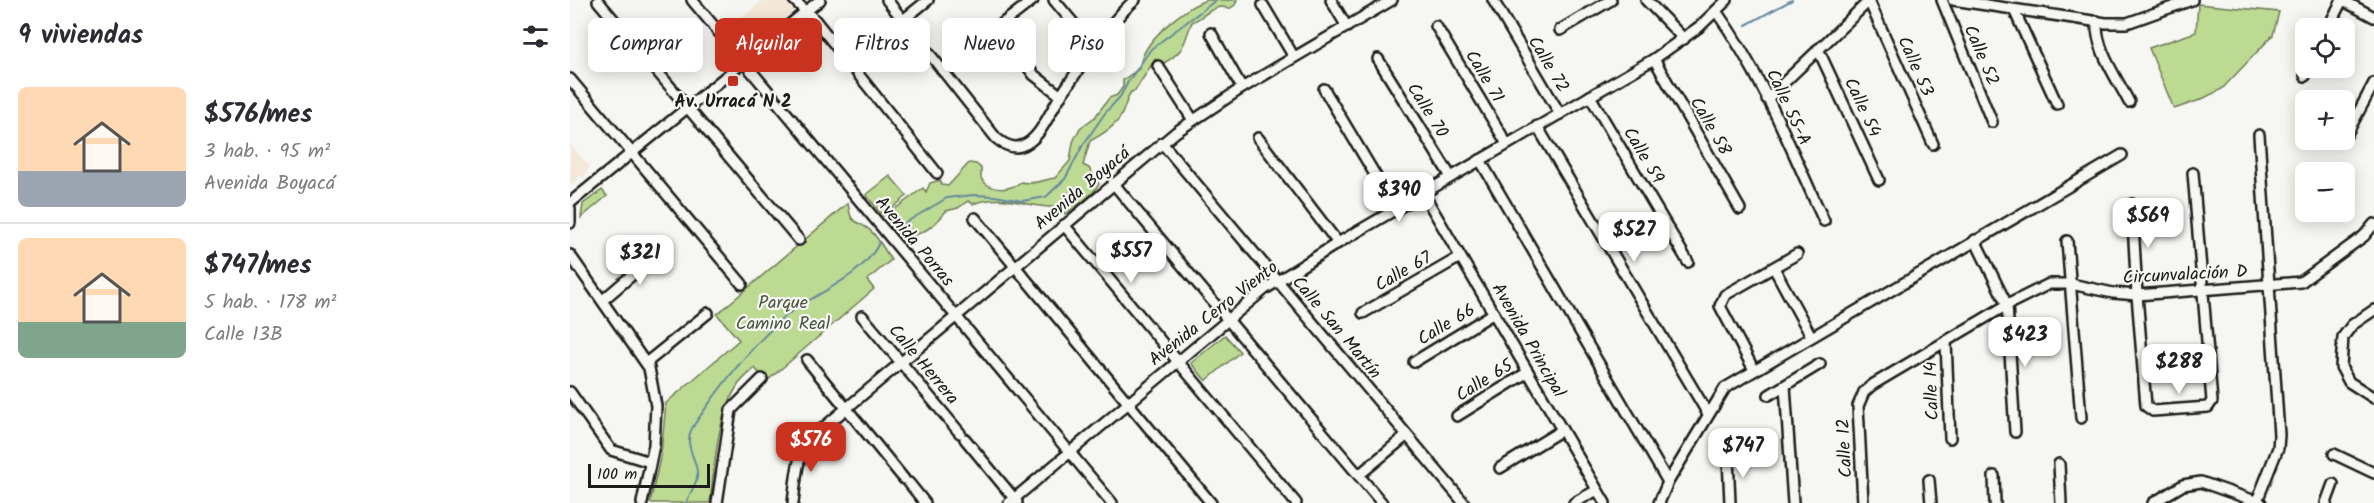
<!DOCTYPE html>
<html lang="es">
<head>
<meta charset="utf-8">
<style>
	body { margin:0; font-family:Kalam,sans-serif; background:#f7f7f7; color:#2b2b33; height:100vh; display:flex; flex-direction:column; font-size:22px; white-space:nowrap }
	* { box-sizing:border-box; margin:0 }
	p { font-size:20px; color:#7c7c81 }
	.icon { flex:none; width:33px; height:33px; fill:none; stroke:currentColor; stroke-width:2; stroke-linecap:round; stroke-linejoin:round }
	.map { position:relative; flex:1; overflow:hidden }
	.panel { display:flex; flex-direction:column; background:#fff; width:570px }
	.panel>* { flex:none }
	.hud { position:absolute; left:18px; top:18px; width:570px; height:54px; display:flex; gap:12px }
	.fabs { position:absolute; left:1725px; top:18px; display:grid; gap:12px }
	.fabs a { display:grid; place-items:center; width:60px; height:60px; border-radius:9px; background:#fff; box-shadow:0 3px 15px #0003; font-size:30px }
	.scale { position:absolute; left:18px; bottom:15px; width:122px; box-sizing:border-box; padding-left:6px; border:3px solid #1c1c1c; border-top:0; font-size:16px; line-height:21px; white-space:nowrap; color:#1c1c1c; -webkit-text-stroke:4px #f6f6f2; paint-order:stroke }
	.price { position:absolute; translate:-50% -51px; padding:0 14px; border-radius:12px; background:#fff; color:#222; font-size:20px; line-height:39px; filter:drop-shadow(0 2px 3px #0008) }
	.price::after { content:''; position:absolute; left:50%; top:36px; width:18px; height:14px; margin-left:-9px; background:inherit; clip-path:polygon(0 0,100% 0,50% 100%) }
	.price.selected { background:#c8321e; color:#fff }
	ul { padding:0; list-style:none }
	li { display:flex; align-items:center; gap:18px; height:150px; padding:0 18px }
	li+li { border-top:2px solid #e1e1e2 }
	li span { display:grid; place-items:center; flex:none; width:168px; height:120px; border-radius:9px; color:#555 }
	li>.icon { margin-inline-start:auto }
	span .icon { width:72px; height:72px; fill:#fffc; stroke-width:1 }
	li b { font-size:26px }
	h2 { display:flex; justify-content:space-between; align-items:center; height:72px; padding:0 18px; font-size:26px }
	.tag { padding:0 21px; border-radius:9px; background:#fff; box-shadow:0 3px 15px #0003; font-size:21px; line-height:54px }
	.tag.selected { background:#c8321e; color:#fff }
	main { display:flex; flex:1; min-height:0 }
	.map>svg:first-child { display:block }
	.built { fill:#f4e8d9 }
	.green { fill:#bcda92; stroke:#6c7b57; stroke-width:1.5 }
	.lines { fill:none; stroke-linecap:round; stroke-linejoin:round }
	.stream { stroke:#6689a0; stroke-width:2 }
	.minor-casing { stroke:#1c1c1c; stroke-width:14 }
	.minor { stroke:#f6f6f2; stroke-width:9 }
	.poi-dot { fill:#c8321e; stroke:#f6f6f2; stroke-width:2 }
	.labels { text-anchor:middle; stroke-width:4.5; stroke-linejoin:round; paint-order:stroke }
	.street-label { font-size:18px; fill:#1c1c1c; stroke:#f6f6f2 }
	.poi-label { font-size:18px; font-weight:bold; fill:#1c1c1c; stroke:#f6f6f2 }
	.park-label { font-size:18px; fill:#4c553f; stroke:#f6f6f2 }
</style>
</head>
<body>
<main>
<section class="panel">
<h2>9 viviendas<svg class="icon" aria-label="filters" viewBox="0 0 24 24"><path d="M4 7h16M4 17h16"/><circle cx="9" cy="7" r="2"/><circle cx="15" cy="17" r="2"/></svg></h2>
<ul>
<li><span style="background:linear-gradient(#ffd9b3 70%,#9aa5b1 0)"><svg class="icon" aria-label="home" viewBox="0 0 24 24"><path d="M3 11l9-7 9 7M6 9v11h12V9"/></svg></span><div><b>$576/mes</b><p>3 hab. · 95 m²</p><p>Avenida Boyacá</p></div></li>
<li><span style="background:linear-gradient(#ffd9b3 70%,#7fa58c 0)"><svg class="icon" aria-label="home" viewBox="0 0 24 24"><path d="M3 11l9-7 9 7M6 9v11h12V9"/></svg></span><div><b>$747/mes</b><p>5 hab. · 178 m²</p><p>Calle 13B</p></div></li>
</ul>
</section>
<div class="map">
<svg width="1804" height="503" viewBox="0 0 1804 503">
	<rect width="100%" height="100%" fill="#f6f6f2"/>
	<filter id="ink" filterUnits="userSpaceOnUse"><feTurbulence type="fractalNoise" baseFrequency=".0167" numOctaves="2"/><feDisplacementMap in="SourceGraphic" scale="12" xChannelSelector="R" yChannelSelector="G"/><feConvolveMatrix kernelMatrix="1 2 1 2 8 2 1 2 1" color-interpolation-filters="sRGB"/></filter>
	<g filter="url(#ink)">
		<g class="built">
			<path d="M193,0H215L225,12L177,52L158,29Z"/>
			<path d="M0,144L19,166L14,178L9,176L5,184L0,182Z"/>
		</g>
		<g class="green">
			<path d="M637,0H667L665,5L659,9C645,2 636,16 622,22C613,44 616,51 592,64L585,59L565,91L561,92C556,100 555,108 551,116C545,127 531,135 520,141L513,165L519,168L529,184C524,194 505,208 495,214L491,207C460,210 434,191 403,204L398,201L388,208L376,211C366,225 349,239 331,235L318,219L317,215L353,188L356,192L360,183L370,180L372,185L378,186L399,163L406,164L411,168V178C419,192 439,191 451,182C462,185 473,180 485,178L500,161L503,142L510,128L525,117L539,98L547,95L553,87V80L570,68C570,43 615,6 637,0Z"/>
			<path d="M1628,4L1709,12L1703,35L1652,89L1630,100L1604,109L1579,48L1626,32Z"/>
			<path d="M320,176L337,196L313,216L296,195Z"/>
			<path d="M32,190L37,196L11,218L13,204Z"/>
			<path d="M278,203C281,224 283,219 297,228C307,234 315,251 321,260L297,280L304,289L196,382L185,368C180,373 173,378 168,385C146,418 145,465 140,503H80L91,454L96,403L169,340L147,314Z"/>
			<path d="M655,335L670,352L636,381L621,363Z"/>
		</g>
		<g class="lines">
			<g class="stream">
				<path d="M1176,25L1222,0"/>
				<path d="M323,230L377,198L403,195L425,196L452,201L476,197L495,179L513,145L535,113L550,97L558,82L581,49L646,0"/>
				<path d="M116,503C119,495 125,486 127,478C130,460 110,446 124,425C149,388 179,349 212,319C242,293 291,280 309,243"/>
			</g>
			<defs>
				<g id="minor">
					<path d="M122,0L542,503"/>
					<path d="M224,0L245,20L367,173"/>
					<path d="M317,0L426,138C433,144 442,149 451,146C469,141 479,114 488,100C508,70 539,22 565,0"/>
					<path d="M484,0L504,24L530,41"/>
					<path d="M761,0L777,27"/>
					<path d="M923,0L990,114"/>
					<path d="M1076,0L1114,39"/>
					<path d="M1372,0L1422,122"/>
					<path d="M1383,0L1536,23H1557L1622,0"/>
					<path d="M1772,0L1804,17"/>
					<path d="M28,1L229,240"/>
					<path d="M1299,1L1363,144"/>
					<path d="M693,5L724,57"/>
					<path d="M1444,10L1487,104"/>
					<path d="M1146,11C1192,75 1221,149 1254,221"/>
					<path d="M333,20L358,0"/>
					<path d="M1527,21C1525,49 1547,78 1559,102"/>
					<path d="M866,26L937,144"/>
					<path d="M1758,28L1772,0"/>
					<path d="M990,30L1041,0"/>
					<path d="M641,33L672,88"/>
					<path d="M1248,49L1309,180"/>
					<path d="M808,59L881,177"/>
					<path d="M1084,59L1170,209"/>
					<path d="M453,60L464,75L491,96"/>
					<path d="M588,66L623,120"/>
					<path d="M372,70L463,0"/>
					<path d="M1735,76L1739,68"/>
					<path d="M0,79L172,284"/>
					<path d="M754,89L826,210"/>
					<path d="M1020,96L1118,262"/>
					<path d="M1197,99L1300,0"/>
					<path d="M967,126L1138,414"/>
					<path d="M688,138L768,243"/>
					<path d="M1774,139L1804,83"/>
					<path d="M592,143L894,503"/>
					<path d="M910,160L1098,482"/>
					<path d="M543,183L812,503"/>
					<path d="M853,193L1035,503"/>
					<path d="M0,203L250,0"/>
					<path d="M1562,204L1567,295L1576,406L1583,411L1638,407L1642,401L1623,173"/>
					<path d="M0,209V223"/>
					<path d="M405,218L641,503"/>
					<path d="M494,225L726,503"/>
					<path d="M1405,240L1437,305L1445,432"/>
					<path d="M1497,241L1511,418"/>
					<path d="M0,255L79,368L86,406L84,445L72,503"/>
					<path d="M1204,268L1241,336"/>
					<path d="M33,300L90,251"/>
					<path d="M1804,310L1782,325L1773,337L1771,367L1779,382L1804,398"/>
					<path d="M793,313L890,257"/>
					<path d="M292,316L390,433"/>
					<path d="M1376,342L1380,438"/>
					<path d="M237,360L334,479"/>
					<path d="M844,362L924,313"/>
					<path d="M76,363L138,313"/>
					<path d="M1184,370L1150,306L1155,295L1227,254"/>
					<path d="M1215,386L1223,503"/>
					<path d="M0,392L41,450L80,462"/>
					<path d="M1199,395L1250,364"/>
					<path d="M887,416L958,372"/>
					<path d="M247,433L606,132L672,88L822,0"/>
					<path d="M395,439L447,502"/>
					<path d="M1764,454L1804,473"/>
					<path d="M1158,457L1160,503"/>
					<path d="M1489,464L1491,503"/>
					<path d="M930,468L992,430"/>
					<path d="M789,475L836,436"/>
					<path d="M1424,476L1425,503"/>
					<path d="M1359,480L1361,503"/>
					<path d="M339,483L355,503"/>
					<path d="M1687,501L1708,448L1709,435L1689,135"/>
					<path d="M147,503L161,410L192,379"/>
					<path d="M223,503C226,480 226,451 244,435"/>
					<path d="M439,503L695,289L768,243L1084,59L1129,27L1157,0"/>
					<path d="M1004,503L1027,490"/>
					<path d="M1089,503L1098,482L1155,388L1552,155"/>
					<path d="M1293,503L1288,406L1294,392L1302,385L1437,305L1479,284H1501L1543,293L1567,295L1731,282L1794,236L1804,224"/>
					<path d="M1583,503L1613,485L1631,482L1691,503"/>
					<path d="M1756,503L1763,484"/>
				</g>
			</defs>
			<use href="#minor" class="minor-casing"/>
			<use href="#minor" class="minor"/>
		</g>
	</g>
	<rect class="poi-dot" x="157" y="75" width="12" height="12" rx="3"/>
	<g class="labels">
		<g class="street-label">
			<text transform="translate(1412 55) rotate(67)" y="6">Calle 52</text>
			<text transform="translate(979 64) rotate(59)" y="6">Calle 72</text>
			<text transform="translate(1346 66) rotate(66)" y="6">Calle 53</text>
			<text transform="translate(915 76) rotate(59)" y="6">Calle 71</text>
			<text transform="translate(1219 107) rotate(65)" y="6">Calle 55-A</text>
			<text transform="translate(1293 107) rotate(65)" y="6">Calle 54</text>
			<text transform="translate(858 110) rotate(58)" y="6">Calle 70</text>
			<text transform="translate(1141 126) rotate(60)" y="6">Calle 58</text>
			<text transform="translate(1074 155) rotate(59)" y="6">Calle 59</text>
			<text transform="translate(512 188) rotate(-40)" y="6">Avenida Boyacá</text>
			<text transform="translate(345 241) rotate(50)" y="6">Avenida Porras</text>
			<text transform="translate(833 271) rotate(-30)" y="6">Calle 67</text>
			<text transform="translate(1615 274) rotate(-3)" y="6">Circunvalación D</text>
			<text transform="translate(643 313) rotate(-38)" y="6">Avenida Cerro Viento</text>
			<text transform="translate(876 324) rotate(-31)" y="6">Calle 66</text>
			<text transform="translate(767 327) rotate(50)" y="6">Calle San Martín</text>
			<text transform="translate(959 340) rotate(60)" y="6">Avenida Principal</text>
			<text transform="translate(354 364) rotate(50)" y="6">Calle Herrera</text>
			<text transform="translate(914 380) rotate(-32)" y="6">Calle 65</text>
			<text transform="translate(1361 391) rotate(-92)" y="6">Calle 14</text>
			<text transform="translate(1274 448) rotate(-93)" y="6">Calle 12</text>
		</g>
		<g class="poi-label">
			<text x="163" y="107">Av. Urracá N 2</text>
		</g>
		<g class="park-label">
			<text x="213" y="308">Parque<tspan x="213" dy="21">Camino Real</tspan></text>
		</g>
	</g>
</svg>
<div class="fabs">
<a><svg class="icon" aria-label="locate" viewBox="0 0 24 24"><circle cx="12" cy="12" r="6"/><path d="M12 2v4M12 18v4M2 12h4M18 12h4"/></svg></a>
<a>+</a>
<a>−</a>
</div>
<div class="scale">100 m</div>
<b class="price" style="left:829px;top:223px">$390</b>
<b class="price" style="left:1578px;top:249px">$569</b>
<b class="price" style="left:1064px;top:263px">$527</b>
<b class="price" style="left:561px;top:284px">$557</b>
<b class="price" style="left:70px;top:286px">$321</b>
<b class="price" style="left:1455px;top:368px">$423</b>
<b class="price" style="left:1609px;top:395px">$288</b>
<b class="price selected" style="left:241px;top:473px">$576</b>
<b class="price" style="left:1173px;top:479px">$747</b>
<div class="hud">
<a class="tag">Comprar</a>
<a class="tag selected">Alquilar</a>
<a class="tag">Filtros</a>
<a class="tag">Nuevo</a>
<a class="tag">Piso</a>
</div>
</div>
</main>
</body>
</html>
